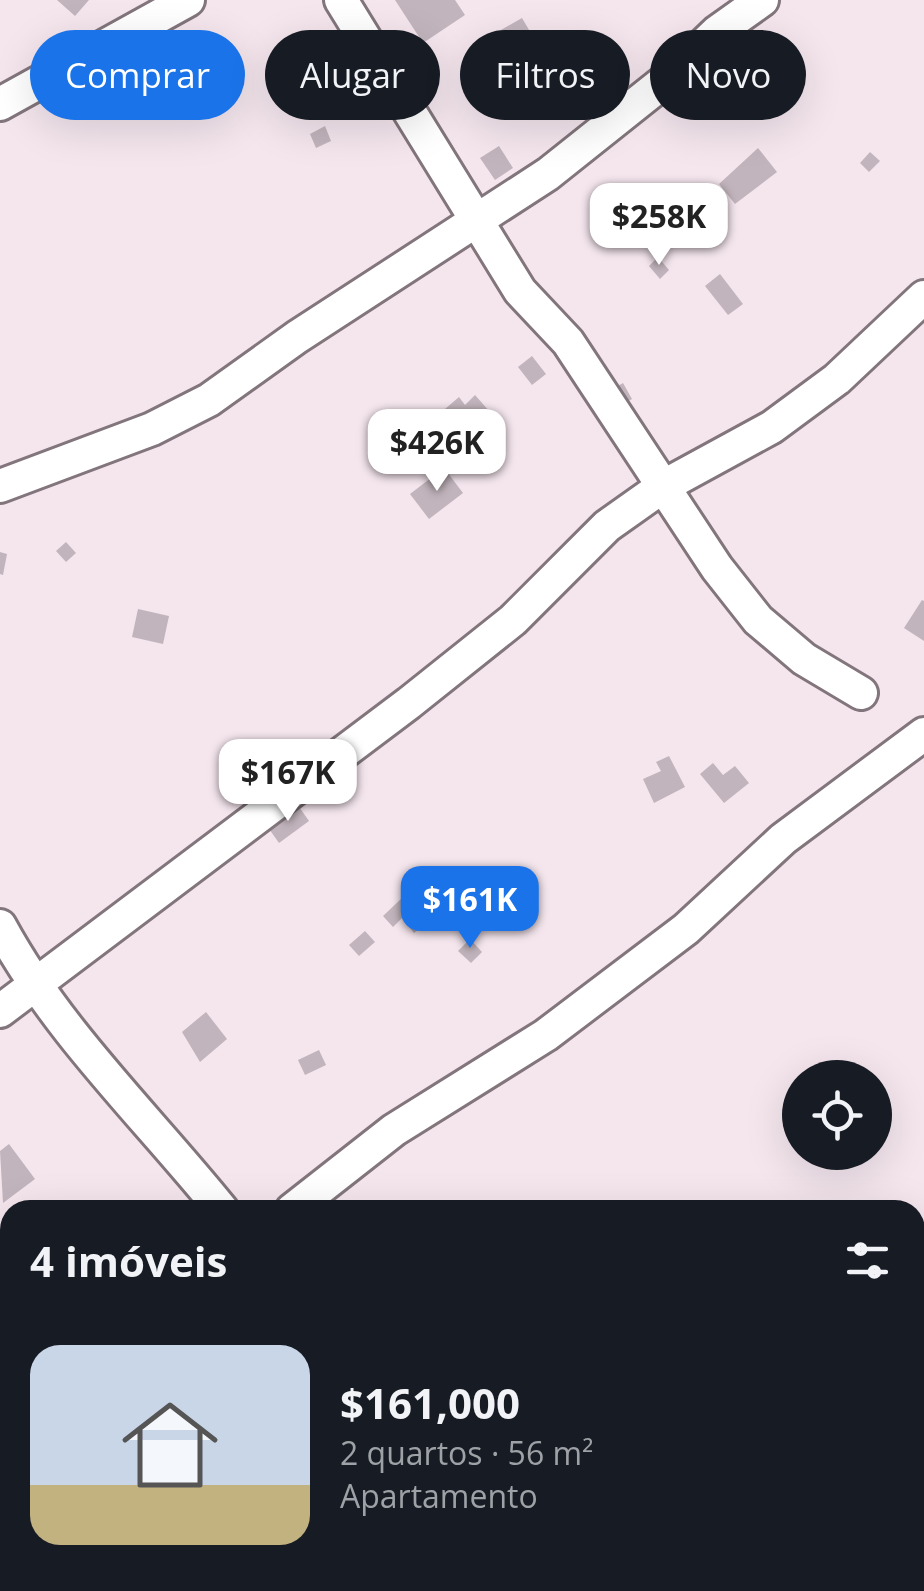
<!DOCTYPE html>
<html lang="pt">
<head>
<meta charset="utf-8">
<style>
	body { margin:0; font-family:"Open Sans",sans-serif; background:#20242c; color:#f1f3f6; height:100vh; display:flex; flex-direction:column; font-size:38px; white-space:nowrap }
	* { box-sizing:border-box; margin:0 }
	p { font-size:32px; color:#9ea1a6 }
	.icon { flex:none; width:55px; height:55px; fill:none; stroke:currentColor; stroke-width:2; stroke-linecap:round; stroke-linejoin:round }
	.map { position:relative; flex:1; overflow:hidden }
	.sheet { position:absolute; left:0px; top:1200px; width:925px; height:392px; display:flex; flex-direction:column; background:#171b24; border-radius:30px 30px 0 0; box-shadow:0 10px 40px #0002 }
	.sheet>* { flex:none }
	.top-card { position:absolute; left:30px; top:30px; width:865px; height:90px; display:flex; gap:20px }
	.buttons { position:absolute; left:782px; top:1060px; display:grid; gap:20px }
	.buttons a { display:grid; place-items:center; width:110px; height:110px; border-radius:50%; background:#171b24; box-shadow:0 10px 40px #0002; font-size:50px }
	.price { position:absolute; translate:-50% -85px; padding:0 22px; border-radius:20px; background:#fff; color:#222; font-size:32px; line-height:65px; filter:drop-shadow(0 2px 5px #0008) }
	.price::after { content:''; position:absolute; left:50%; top:60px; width:30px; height:22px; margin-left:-15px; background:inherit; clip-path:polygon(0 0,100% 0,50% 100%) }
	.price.on { background:#1a73e8; color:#fff }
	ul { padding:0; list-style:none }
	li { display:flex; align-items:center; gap:30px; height:250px; padding:0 30px }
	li+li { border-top:2px solid #363941 }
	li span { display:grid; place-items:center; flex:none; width:280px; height:200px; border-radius:30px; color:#555 }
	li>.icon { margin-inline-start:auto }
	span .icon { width:120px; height:120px; fill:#fffc; stroke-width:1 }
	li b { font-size:42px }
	h2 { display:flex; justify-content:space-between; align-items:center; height:120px; padding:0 30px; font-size:42px }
	.chip { padding:0 35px; border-radius:45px; background:#171b24; box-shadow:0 10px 40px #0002; font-size:35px; line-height:90px }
	.chip.on { background:#1a73e8; color:#fff }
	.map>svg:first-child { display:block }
	.building { fill:#c2b4bc }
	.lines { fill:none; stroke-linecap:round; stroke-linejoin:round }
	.minor-casing { stroke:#82757c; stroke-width:38 }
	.minor { stroke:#fff; stroke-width:32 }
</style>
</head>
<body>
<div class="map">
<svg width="924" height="1591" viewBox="0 0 924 1591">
	<rect width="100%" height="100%" fill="#f5e6ee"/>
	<g class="building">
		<path d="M57,0H89L75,16Z"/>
		<path d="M395,0H455L465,15L423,43Z"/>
		<path d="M522,18L551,67L510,92L480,42Z"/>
		<path d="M355,63L365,82L352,89L341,71Z"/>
		<path d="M325,126L331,141L316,148L310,134Z"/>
		<path d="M499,146L513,168L495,180L480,158Z"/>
		<path d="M758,148L777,172L735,204L719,184Z"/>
		<path d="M870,152L880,161L869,172L860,163Z"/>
		<path d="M658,257L669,270L660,279L649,266Z"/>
		<path d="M720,274L743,304L728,315L705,286Z"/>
		<path d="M532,356L546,374L532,385L518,367Z"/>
		<path d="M623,383L632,399L616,408L607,392Z"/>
		<path d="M475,395L497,420L473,441L445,409L459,397L465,405Z"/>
		<path d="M444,468L463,493L429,519L410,494Z"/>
		<path d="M66,542L76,553L66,562L56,551Z"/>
		<path d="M0,552L7,554L3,575L0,574Z"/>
		<path d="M922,600L924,601V641L904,628Z"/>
		<path d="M138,609L169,616L163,644L132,637Z"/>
		<path d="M669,756L685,787L654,803L643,779L661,771L656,762Z"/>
		<path d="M713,763L723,775L735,766L749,783L724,803L700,774Z"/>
		<path d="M297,804L309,821L279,843L267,826Z"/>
		<path d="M402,898L425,924L414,933L402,918L393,927L383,916Z"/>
		<path d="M365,931L375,942L359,956L349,945Z"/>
		<path d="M470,939L482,952L471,963L458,951Z"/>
		<path d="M206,1012L227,1039L200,1062L182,1032Z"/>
		<path d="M319,1050L326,1065L305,1075L298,1060Z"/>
		<path d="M9,1144L35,1179L3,1203L0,1151Z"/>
		<path d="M98,1582H116L97,1591L93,1586Z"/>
	</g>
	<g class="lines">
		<defs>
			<g id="minor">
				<path d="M341,0L520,291L568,342L717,568L758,620L804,659L861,693"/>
				<path d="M0,104L188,0"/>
				<path d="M0,486L152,429L209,400L297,337L548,174L671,76L717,32L762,0"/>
				<path d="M0,926C58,1033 147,1117 222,1210"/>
				<path d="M0,1011L409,703L513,620L607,526L662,487L772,427L837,379L924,297"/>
				<path d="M292,1210L394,1130L546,1035L686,929L783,839L924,734"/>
				<path d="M0,1433L10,1424"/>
				<path d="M391,1591L399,1582"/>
			</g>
		</defs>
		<use href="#minor" class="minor-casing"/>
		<use href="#minor" class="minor"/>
	</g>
</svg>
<div class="buttons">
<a><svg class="icon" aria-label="locate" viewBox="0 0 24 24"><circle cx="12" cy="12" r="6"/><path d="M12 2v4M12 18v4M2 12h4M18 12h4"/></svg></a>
</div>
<b class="price" style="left:659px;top:268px">$258K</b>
<b class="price" style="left:437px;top:494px">$426K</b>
<b class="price" style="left:288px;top:824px">$167K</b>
<b class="price on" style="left:470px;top:951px">$161K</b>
<div class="top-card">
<a class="chip on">Comprar</a>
<a class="chip">Alugar</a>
<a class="chip">Filtros</a>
<a class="chip">Novo</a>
</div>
<section class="sheet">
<h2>4 imóveis<svg class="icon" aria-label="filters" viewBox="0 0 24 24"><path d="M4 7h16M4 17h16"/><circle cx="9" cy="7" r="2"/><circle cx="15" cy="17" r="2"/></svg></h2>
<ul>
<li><span style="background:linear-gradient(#c9d6e8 70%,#c2b280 0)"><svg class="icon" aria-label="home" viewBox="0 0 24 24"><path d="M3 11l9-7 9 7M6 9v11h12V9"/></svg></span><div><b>$161,000</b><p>2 quartos · 56 m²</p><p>Apartamento</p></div></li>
</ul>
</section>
</div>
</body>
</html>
